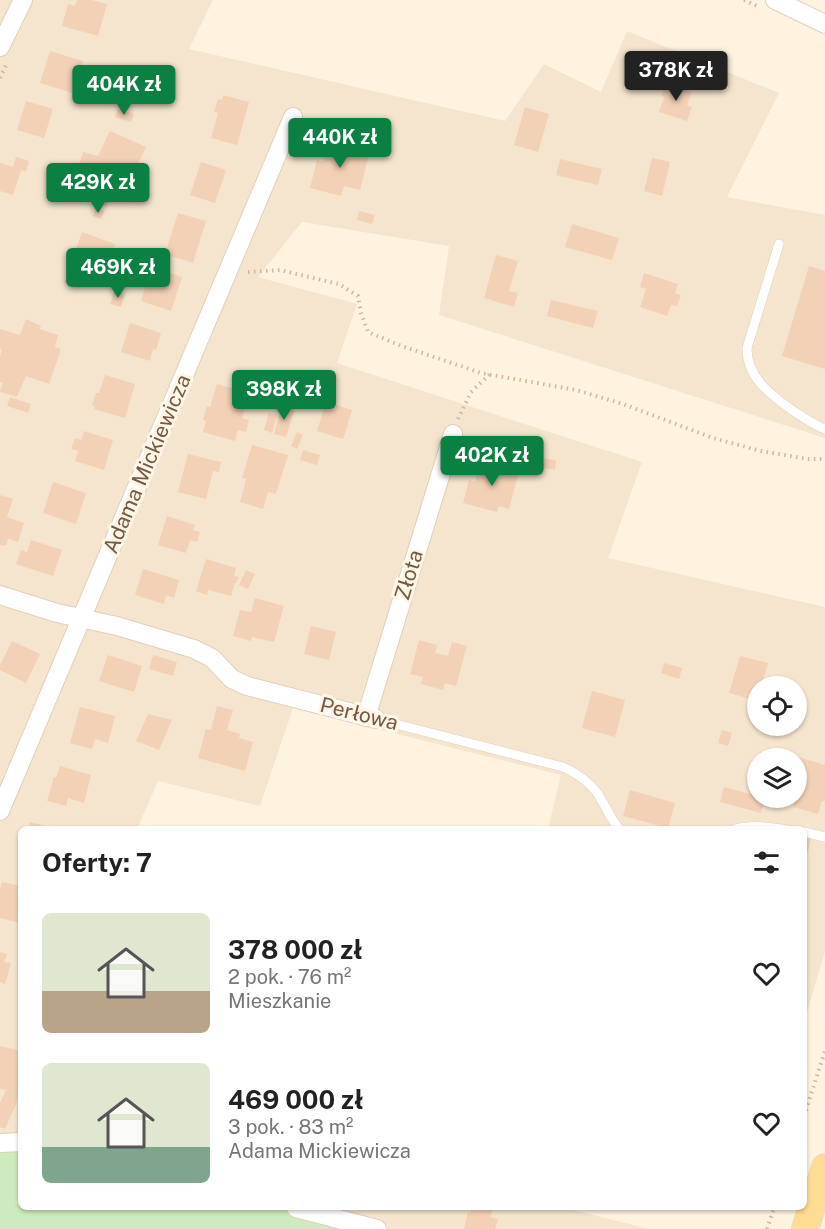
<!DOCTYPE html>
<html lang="pl">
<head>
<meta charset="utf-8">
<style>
	body { margin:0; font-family:"Public Sans",sans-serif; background:#f2f2f2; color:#222; height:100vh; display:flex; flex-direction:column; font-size:22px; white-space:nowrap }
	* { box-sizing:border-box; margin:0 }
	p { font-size:20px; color:#767676 }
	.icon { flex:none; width:33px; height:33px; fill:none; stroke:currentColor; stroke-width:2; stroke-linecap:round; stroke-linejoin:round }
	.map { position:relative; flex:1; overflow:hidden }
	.panel { position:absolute; left:18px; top:826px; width:789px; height:384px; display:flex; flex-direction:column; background:#fff; border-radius:9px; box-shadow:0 2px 4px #0004 }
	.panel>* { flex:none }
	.tools { position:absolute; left:747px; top:676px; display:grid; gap:12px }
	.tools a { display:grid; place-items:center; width:60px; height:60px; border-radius:50%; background:#fff; box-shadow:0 2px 4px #0004; font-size:30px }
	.price { position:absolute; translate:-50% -51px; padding:0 14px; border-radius:6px; background:#0b8043; color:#fff; font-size:20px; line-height:39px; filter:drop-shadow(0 2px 3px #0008) }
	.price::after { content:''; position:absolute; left:50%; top:36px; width:18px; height:14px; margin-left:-9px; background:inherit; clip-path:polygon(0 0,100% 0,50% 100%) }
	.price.selected { background:#222; color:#fff }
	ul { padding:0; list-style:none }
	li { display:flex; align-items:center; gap:18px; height:150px; padding:0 24px }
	li span { display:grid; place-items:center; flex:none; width:168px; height:120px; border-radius:9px; color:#555 }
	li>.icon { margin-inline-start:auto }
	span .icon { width:72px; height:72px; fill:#fffc; stroke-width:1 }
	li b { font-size:26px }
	h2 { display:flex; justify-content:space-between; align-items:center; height:72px; padding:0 24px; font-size:26px }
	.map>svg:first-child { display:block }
	.residential { fill:#f5e5ce; fill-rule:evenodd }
	.green { fill:#ceebbe }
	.building { fill:#f3d1b6 }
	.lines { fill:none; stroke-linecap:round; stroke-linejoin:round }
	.lane-casing { stroke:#e1cfbb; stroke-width:10 }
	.street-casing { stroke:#e1cfbb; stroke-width:20 }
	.primary-casing { stroke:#e0dad6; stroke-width:28 }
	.path { stroke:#d8b59a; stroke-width:4; stroke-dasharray:1.5 4.5; stroke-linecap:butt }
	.lane { stroke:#fff; stroke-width:9 }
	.street { stroke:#fff; stroke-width:18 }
	.primary { stroke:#ffdc94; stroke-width:27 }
	.labels { text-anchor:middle; stroke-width:6; stroke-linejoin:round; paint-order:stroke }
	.street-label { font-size:21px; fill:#745946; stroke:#fff6e6 }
</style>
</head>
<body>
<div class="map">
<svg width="825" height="1229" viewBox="0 0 825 1229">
	<rect width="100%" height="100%" fill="#fdf3df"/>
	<g class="residential">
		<path d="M0,0H213L189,49L505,121L544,64L601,92L627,31L779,93L727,197L825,215V438L439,315L449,246L302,222L258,277L357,304L337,363L642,462L608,558L825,607V952L804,1022V830L548,829L561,775L293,708L260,806L158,781L137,829L21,830V1150L0,1149ZM758,687H796V726H758ZM758,759H796V798H758Z"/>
		<path d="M276,1208H566L649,1229H363Z"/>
	</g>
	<path class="green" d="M0,1149L21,1150V1208H276L363,1229H0Z"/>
	<g class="building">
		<path d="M77,0H92L107,4L98,36L62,26L68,4L75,6Z"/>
		<path d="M50,51L83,61L73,93L40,83Z"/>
		<path d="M139,65L155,70L152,79L136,74Z"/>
		<path d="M665,82L692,92L687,105L692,107L687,121L659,112L664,97L661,96Z"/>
		<path d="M223,95L249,102L237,145L211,138L218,113L214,112L218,99L222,100Z"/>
		<path d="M26,101L53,109L44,138L17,130Z"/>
		<path d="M525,107L549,114L538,152L514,145Z"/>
		<path d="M118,109L134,114L131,122L115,117Z"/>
		<path d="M110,131L146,147L136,168L148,171L135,203L111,195L107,207L82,196L91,175L105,181L106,178L78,169L83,152L98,156Z"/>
		<path d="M329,140L370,150L360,190L344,186L341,196L310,188L317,160L323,162Z"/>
		<path d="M16,157L29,161L26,172L21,170L13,195L0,191V163L13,167Z"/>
		<path d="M652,158L670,162L662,196L644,191Z"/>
		<path d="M560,159L602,169L598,185L556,175Z"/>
		<path d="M201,162L226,170L215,203L190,195Z"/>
		<path d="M96,208L104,211L101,219L93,216Z"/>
		<path d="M359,211L375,215L372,224L357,220Z"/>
		<path d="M178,213L206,221L193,263L165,254Z"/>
		<path d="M572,224L619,238L612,260L565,247Z"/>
		<path d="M82,232L115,244L109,261L91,255L83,276L90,278L87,287L80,285L78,288L64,283Z"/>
		<path d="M496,255L518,261L509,291L518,293L514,307L484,298Z"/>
		<path d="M809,266L825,271V369L782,356Z"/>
		<path d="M153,267L182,277L171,311L141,301L145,288L139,286L143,274L149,276Z"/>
		<path d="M644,273L678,284L675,293L681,295L677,306L671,305L667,316L640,307L646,289L640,287Z"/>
		<path d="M115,290L125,294L121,307L110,304Z"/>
		<path d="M551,300L598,311L593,328L547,316Z"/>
		<path d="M26,319L41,326L40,329L58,335L55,347L61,349L49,384L26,376L17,397L0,392L3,383L0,382V357L2,349H0V329L20,335Z"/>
		<path d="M130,323L161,333L156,350L153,349L150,361L121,352Z"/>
		<path d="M105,375L135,384L125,418L94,409L95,406H92L96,393H99Z"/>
		<path d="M217,384L249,393L242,418L249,420L246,432L238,430L235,441L203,432L206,421L203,420L207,406L210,407Z"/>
		<path d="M256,386L270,390L266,401L253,397Z"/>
		<path d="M10,397L31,404L28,413L7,406Z"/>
		<path d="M326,402L352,410L343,439L317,431Z"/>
		<path d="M282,404L295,408L286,437L274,434Z"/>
		<path d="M269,413L277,415L272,433L264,430Z"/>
		<path d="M84,431L113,440L104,470L75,461L78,451L71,449L75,438L81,440Z"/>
		<path d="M297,432L303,435L297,449L291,446Z"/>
		<path d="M252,445L288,455L276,494L268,492L263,509L240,502L246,479L242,478Z"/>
		<path d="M303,450L320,455L317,465L300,460Z"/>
		<path d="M188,454L221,462L219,472L213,471L206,499L178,492Z"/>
		<path d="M541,458L556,460L555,470L540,467Z"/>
		<path d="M481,460L519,471L509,509L499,506L497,512L463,503L469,480L475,482Z"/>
		<path d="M53,482L86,493L76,524L43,513Z"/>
		<path d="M0,495L13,499L7,517L24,523L18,542L8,539L6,546L0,545Z"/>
		<path d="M167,516L195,525L193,530L200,532L197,542L190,540L186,553L158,545Z"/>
		<path d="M31,540L62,550L53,576L16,564L21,550L27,552Z"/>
		<path d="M206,559L236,568L234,576L239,577L236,583H235L231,596L208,590L207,595L196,591Z"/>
		<path d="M143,569L179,580L174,598L166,595L164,604L135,595Z"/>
		<path d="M246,570L255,574L248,589L239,585Z"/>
		<path d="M255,598L284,606L274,642L252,637L251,641L233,636L240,610L251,612Z"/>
		<path d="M311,626L336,632L329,660L304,654Z"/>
		<path d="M419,640L437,645L435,653L448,656L452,642L467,646L456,686L445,683L443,690L421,684L423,677L410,674Z"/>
		<path d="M12,641L40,654L26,683L0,670V665Z"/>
		<path d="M108,655L142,666L134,692L99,681Z"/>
		<path d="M153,655L177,662L173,676L149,669Z"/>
		<path d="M740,656L768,663L763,681L772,683L771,687H758V701L729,693Z"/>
		<path d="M664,663L682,668L679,679L661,673Z"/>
		<path d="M592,691L625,700L615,737L582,728Z"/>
		<path d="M217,706L233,710L227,730L240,734L239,738L253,742L245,771L198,758L206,729L211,730Z"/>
		<path d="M80,707L115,716L108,743L95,739L92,749L70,743Z"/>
		<path d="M148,714L172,720L159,750L136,741Z"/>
		<path d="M722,730L732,733L728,746L718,743Z"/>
		<path d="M798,757L825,765V801H822L818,814L793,807L795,798H796V785L799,786L803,769L796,767Z"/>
		<path d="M60,766L91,775L84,803L68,798L66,806L47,801L54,777L56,778Z"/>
		<path d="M724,787L758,796V798H765L761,813L720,802Z"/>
		<path d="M630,790L675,803L668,828L623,816Z"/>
		<path d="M30,822L56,829V830H28Z"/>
		<path d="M804,837L811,839L805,863H804Z"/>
		<path d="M2,882L21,886L20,923L0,918V890Z"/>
		<path d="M0,952L7,954L4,962L11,963L5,984L0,982Z"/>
		<path d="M0,1046L21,1051V1093L5,1129L0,1127V1103L6,1090L0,1089Z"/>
		<path d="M472,1208H493L490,1217L498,1219L495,1229H464L468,1212L471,1213Z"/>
	</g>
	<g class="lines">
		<defs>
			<g id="lane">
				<path d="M779,244L747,348C747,378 770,394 792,410C803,417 813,425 825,429"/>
				<path d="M376,719L563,767C578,774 594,785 602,801C608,811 612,821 620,830"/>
				<path d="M732,830C750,824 770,827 788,830"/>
				<path d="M804,832L825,837"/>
			</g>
			<g id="street">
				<path d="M775,0L825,24"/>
				<path d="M0,47L23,0"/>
				<path d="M0,595L57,613L117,626L194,649L212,658L232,679L247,686L376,719"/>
				<path d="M366,717L453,434"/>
				<path d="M0,811L293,117"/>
				<path d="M0,1143L21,1142"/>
				<path d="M296,1208L377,1229"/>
			</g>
			<path id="primary" d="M805,1229L825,1167"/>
		</defs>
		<use href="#lane" class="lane-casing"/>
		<use href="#street" class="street-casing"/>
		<use href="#primary" class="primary-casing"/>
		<g class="path">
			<path d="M744,0L757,6"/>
			<path d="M0,78L7,63"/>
			<path d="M248,272L280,270L339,284L358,296L361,313L368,332L399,345L481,373L576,390L623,404L713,438L761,451L808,459H825"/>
			<path d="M458,419L471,392L490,374"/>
			<path d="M804,1116L825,1051"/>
			<path d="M767,1229L774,1208"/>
		</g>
		<use href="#lane" class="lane"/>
		<use href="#street" class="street"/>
		<use href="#primary" class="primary"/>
	</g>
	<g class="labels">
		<g class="street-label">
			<text transform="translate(147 464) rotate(-67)" y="7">Adama Mickiewicza</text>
			<text transform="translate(409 575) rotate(-73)" y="7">Złota</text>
			<text transform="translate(359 714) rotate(14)" y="7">Perłowa</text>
		</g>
	</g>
</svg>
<div class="tools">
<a><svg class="icon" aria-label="locate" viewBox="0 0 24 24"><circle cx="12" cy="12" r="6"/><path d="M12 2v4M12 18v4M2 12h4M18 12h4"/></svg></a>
<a><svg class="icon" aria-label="layers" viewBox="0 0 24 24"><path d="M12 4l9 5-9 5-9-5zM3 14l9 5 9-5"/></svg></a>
</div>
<b class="price selected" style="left:676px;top:102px">378K zł</b>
<b class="price" style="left:124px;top:116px">404K zł</b>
<b class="price" style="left:340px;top:169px">440K zł</b>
<b class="price" style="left:98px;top:214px">429K zł</b>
<b class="price" style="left:118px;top:299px">469K zł</b>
<b class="price" style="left:284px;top:421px">398K zł</b>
<b class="price" style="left:492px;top:487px">402K zł</b>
<section class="panel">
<h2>Oferty: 7<svg class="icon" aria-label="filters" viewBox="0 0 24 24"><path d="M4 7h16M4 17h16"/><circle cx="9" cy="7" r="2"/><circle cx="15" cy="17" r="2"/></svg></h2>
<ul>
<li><span style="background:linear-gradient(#dfe7d0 65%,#b9a48a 0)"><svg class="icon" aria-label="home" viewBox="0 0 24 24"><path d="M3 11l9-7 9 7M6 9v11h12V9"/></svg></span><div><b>378 000 zł</b><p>2 pok. · 76 m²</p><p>Mieszkanie</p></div><svg class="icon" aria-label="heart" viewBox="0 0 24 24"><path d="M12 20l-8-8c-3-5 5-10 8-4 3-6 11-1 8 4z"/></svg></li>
<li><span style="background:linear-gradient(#dfe7d0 70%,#7fa58c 0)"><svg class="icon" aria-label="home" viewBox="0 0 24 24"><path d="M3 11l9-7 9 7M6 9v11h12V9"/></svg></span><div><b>469 000 zł</b><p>3 pok. · 83 m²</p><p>Adama Mickiewicza</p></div><svg class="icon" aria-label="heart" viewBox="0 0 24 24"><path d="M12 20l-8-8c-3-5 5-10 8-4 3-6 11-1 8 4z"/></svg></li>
</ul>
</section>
</div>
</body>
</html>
